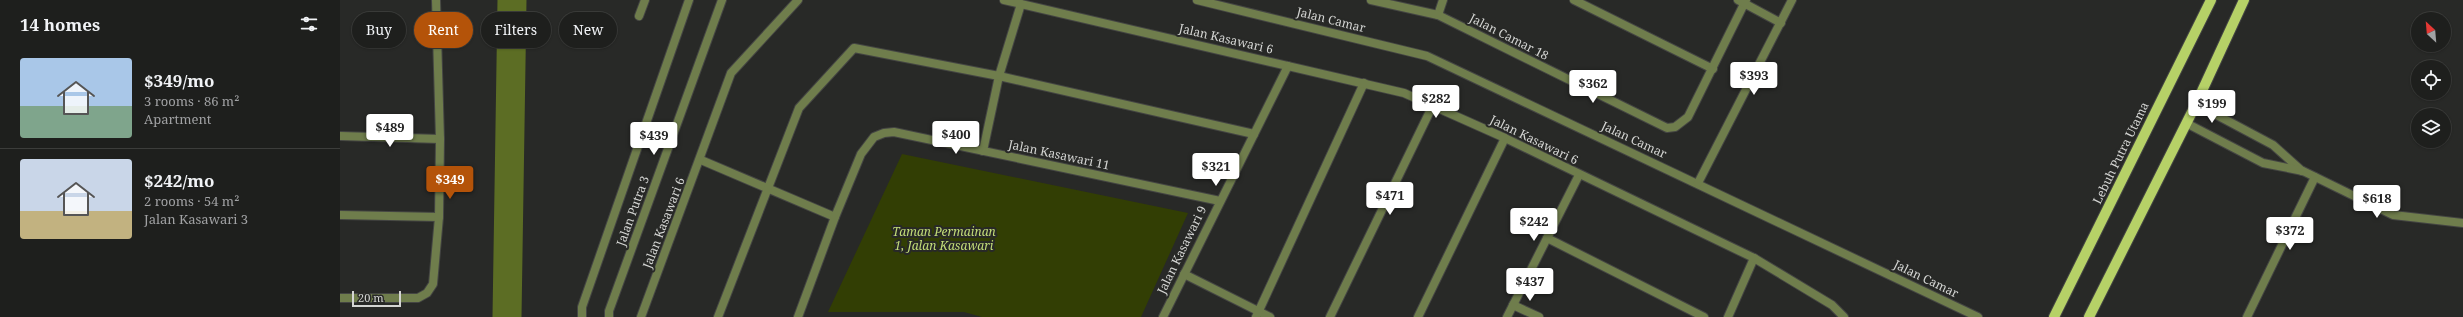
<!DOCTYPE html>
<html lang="en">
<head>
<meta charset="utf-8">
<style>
	body { margin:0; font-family:"Noto Serif",serif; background:#262726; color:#f1f3f6; height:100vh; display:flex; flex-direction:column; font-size:15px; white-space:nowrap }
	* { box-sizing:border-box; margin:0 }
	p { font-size:13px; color:#a1a2a4 }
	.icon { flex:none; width:22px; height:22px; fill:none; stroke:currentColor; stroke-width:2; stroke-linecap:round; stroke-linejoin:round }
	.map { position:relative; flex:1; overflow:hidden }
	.sheet { display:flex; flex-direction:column; background:#1e1f1d; width:340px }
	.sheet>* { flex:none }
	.top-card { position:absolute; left:12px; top:12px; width:380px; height:36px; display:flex; gap:8px }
	.needle { width:26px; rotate:334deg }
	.fabs { position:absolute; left:2071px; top:12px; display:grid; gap:8px }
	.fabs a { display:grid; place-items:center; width:40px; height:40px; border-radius:50%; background:#1e1f1d; box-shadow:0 1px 3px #0004,0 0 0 1px #3c3d3b; font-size:20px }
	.scale { position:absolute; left:12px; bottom:10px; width:49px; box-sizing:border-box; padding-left:4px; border:2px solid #d4d5d3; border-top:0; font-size:11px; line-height:14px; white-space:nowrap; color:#d4d5d3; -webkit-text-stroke:3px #282927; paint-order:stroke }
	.price { position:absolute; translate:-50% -34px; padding:0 9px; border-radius:4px; background:#fff; color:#222; font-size:13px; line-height:26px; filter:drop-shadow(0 1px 2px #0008) }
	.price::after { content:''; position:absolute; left:50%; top:24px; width:12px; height:9px; margin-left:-6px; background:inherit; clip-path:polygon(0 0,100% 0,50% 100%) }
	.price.current { background:#b45309; color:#fff }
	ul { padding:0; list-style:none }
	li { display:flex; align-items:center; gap:12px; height:100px; padding:0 20px }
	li+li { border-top:1px solid #3c3d3b }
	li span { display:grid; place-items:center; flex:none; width:112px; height:80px; border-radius:4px; color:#555 }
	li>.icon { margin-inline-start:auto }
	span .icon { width:48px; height:48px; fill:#fffc; stroke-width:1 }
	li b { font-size:17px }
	h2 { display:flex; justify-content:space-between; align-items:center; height:48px; padding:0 20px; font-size:17px }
	.tag { padding:0 14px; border-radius:18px; background:#1e1f1d; box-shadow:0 1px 3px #0004,0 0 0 1px #3c3d3b; font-size:14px; line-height:36px }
	.tag.current { background:#b45309; color:#fff }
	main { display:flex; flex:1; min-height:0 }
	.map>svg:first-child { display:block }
	.green { fill:#323e04 }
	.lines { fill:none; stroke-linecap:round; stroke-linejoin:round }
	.river { stroke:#5c6d24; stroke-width:29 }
	.service-casing { stroke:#444543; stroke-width:10 }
	.minor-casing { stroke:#444543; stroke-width:10 }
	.tertiary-casing { stroke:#444543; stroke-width:10 }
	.primary-casing { stroke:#444543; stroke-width:12 }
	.service { stroke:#6f7d4c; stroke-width:8 }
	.minor { stroke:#6f7d4c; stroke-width:8 }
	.tertiary { stroke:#6f7d4c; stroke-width:8 }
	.primary { stroke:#b6d167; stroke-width:10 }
	.labels { text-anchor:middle; stroke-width:4; stroke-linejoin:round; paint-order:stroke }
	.street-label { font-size:12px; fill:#d4d5d3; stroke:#282927 }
	.park-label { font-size:12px; font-style:italic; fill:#c2dc78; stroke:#282927 }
</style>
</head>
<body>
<main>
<section class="sheet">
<h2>14 homes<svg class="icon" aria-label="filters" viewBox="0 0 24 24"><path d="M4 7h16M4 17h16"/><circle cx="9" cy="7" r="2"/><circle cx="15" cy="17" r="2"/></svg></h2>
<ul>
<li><span style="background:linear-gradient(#a9c7e8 60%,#7fa58c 0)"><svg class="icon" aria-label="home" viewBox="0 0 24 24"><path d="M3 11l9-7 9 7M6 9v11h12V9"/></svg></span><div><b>$349/mo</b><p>3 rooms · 86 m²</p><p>Apartment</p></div></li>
<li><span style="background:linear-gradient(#c9d6e8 65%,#c2b280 0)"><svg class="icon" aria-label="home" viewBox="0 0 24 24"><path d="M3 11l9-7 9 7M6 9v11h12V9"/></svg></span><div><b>$242/mo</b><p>2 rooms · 54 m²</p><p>Jalan Kasawari 3</p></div></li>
</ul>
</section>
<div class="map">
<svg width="2123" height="317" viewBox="0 0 2123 317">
	<rect width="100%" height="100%" fill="#282927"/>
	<path class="green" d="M562,154L848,213L801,317H642L624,312H488Z"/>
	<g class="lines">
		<path class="river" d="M167,317L172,0"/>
		<defs>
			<g id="service">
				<path d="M1234,0L1373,69"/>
				<path d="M1098,15L1103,0"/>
				<path d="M643,151L659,76L681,4"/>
				<path d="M361,160L495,217"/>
				<path d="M0,215L99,217"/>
				<path d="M1207,238L1364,317"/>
				<path d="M844,274L930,317"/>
				<path d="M378,317L459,108L514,48L659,76L914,134"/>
				<path d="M916,317L1024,83"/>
				<path d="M1078,317L1165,138"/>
				<path d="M1388,317L1414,258"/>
			</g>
			<g id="minor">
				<path d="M664,0L1064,93L1165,138L1414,258L1492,305L1504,317"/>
				<path d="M857,0L1087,56L1638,317"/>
				<path d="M1031,0L1098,15L1327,128L1335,127L1348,117L1406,0"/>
				<path d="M1398,0L1441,23"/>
				<path d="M299,16L305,0"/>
				<path d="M1856,104L1933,145L1962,171"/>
				<path d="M1846,123L1923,163L1963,171L2053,215L2123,223"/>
				<path d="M0,136L100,139"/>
				<path d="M1358,183L1452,0"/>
				<path d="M0,298H78L87,293L93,284L99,217L100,139L96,0"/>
				<path d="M1173,305L1199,317"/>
				<path d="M301,317L391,73L458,0"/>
				<path d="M458,317L495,217L521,154L534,137L544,133L554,132L880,201"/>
				<path d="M823,317L948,66"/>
				<path d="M990,317L1092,107"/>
				<path d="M1167,317L1239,175"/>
				<path d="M1907,317L1975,177"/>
			</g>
			<g id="tertiary">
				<path d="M242,317V307L349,0"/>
				<path d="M269,317V311L382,0"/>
			</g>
			<g id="primary">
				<path d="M1714,317L1871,0"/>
				<path d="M1749,317L1856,104L1904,0"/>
			</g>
		</defs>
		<use href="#service" class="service-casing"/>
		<use href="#minor" class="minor-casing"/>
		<use href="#tertiary" class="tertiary-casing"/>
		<use href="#primary" class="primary-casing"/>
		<use href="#service" class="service"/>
		<use href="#minor" class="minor"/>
		<use href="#tertiary" class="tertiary"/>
		<use href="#primary" class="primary"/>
	</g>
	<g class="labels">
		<g class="street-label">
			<text transform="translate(991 20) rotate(14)" y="4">Jalan Camar</text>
			<text transform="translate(1169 37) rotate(27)" y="4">Jalan Camar 18</text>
			<text transform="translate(886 39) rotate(13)" y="4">Jalan Kasawari 6</text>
			<text transform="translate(1194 140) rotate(26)" y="4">Jalan Kasawari 6</text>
			<text transform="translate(1294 140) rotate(25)" y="4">Jalan Camar</text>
			<text transform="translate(1781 153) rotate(-64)" y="4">Lebuh Putra Utama</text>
			<text transform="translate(719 155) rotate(12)" y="4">Jalan Kasawari 11</text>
			<text transform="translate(293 211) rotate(-70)" y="4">Jalan Putra 3</text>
			<text transform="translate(324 223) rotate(-69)" y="4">Jalan Kasawari 6</text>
			<text transform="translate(842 250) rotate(-64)" y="4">Jalan Kasawari 9</text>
			<text transform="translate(1586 279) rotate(26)" y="4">Jalan Camar</text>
		</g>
		<g class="park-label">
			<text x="604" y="236">Taman Permainan<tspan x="604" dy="14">1, Jalan Kasawari</tspan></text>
		</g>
	</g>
</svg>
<div class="fabs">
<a><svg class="needle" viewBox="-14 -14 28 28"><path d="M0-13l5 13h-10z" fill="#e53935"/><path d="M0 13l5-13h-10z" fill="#a1a2a4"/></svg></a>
<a><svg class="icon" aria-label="locate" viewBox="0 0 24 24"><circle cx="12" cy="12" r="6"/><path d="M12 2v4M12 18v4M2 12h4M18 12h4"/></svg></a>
<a><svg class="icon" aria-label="layers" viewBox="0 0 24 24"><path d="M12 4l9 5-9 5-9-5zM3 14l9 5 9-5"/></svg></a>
</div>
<div class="scale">20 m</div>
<b class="price" style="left:1414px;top:96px">$393</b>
<b class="price" style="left:1253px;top:104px">$362</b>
<b class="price" style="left:1096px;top:119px">$282</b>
<b class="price" style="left:1872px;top:124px">$199</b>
<b class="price" style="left:50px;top:148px">$489</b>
<b class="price" style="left:616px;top:155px">$400</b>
<b class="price" style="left:314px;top:156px">$439</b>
<b class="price" style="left:876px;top:187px">$321</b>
<b class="price current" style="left:110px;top:200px">$349</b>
<b class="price" style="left:1050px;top:216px">$471</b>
<b class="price" style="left:2037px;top:219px">$618</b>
<b class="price" style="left:1194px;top:242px">$242</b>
<b class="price" style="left:1950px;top:251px">$372</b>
<b class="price" style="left:1190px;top:302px">$437</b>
<div class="top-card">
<a class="tag">Buy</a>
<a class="tag current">Rent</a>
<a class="tag">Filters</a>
<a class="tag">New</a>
</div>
</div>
</main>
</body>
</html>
